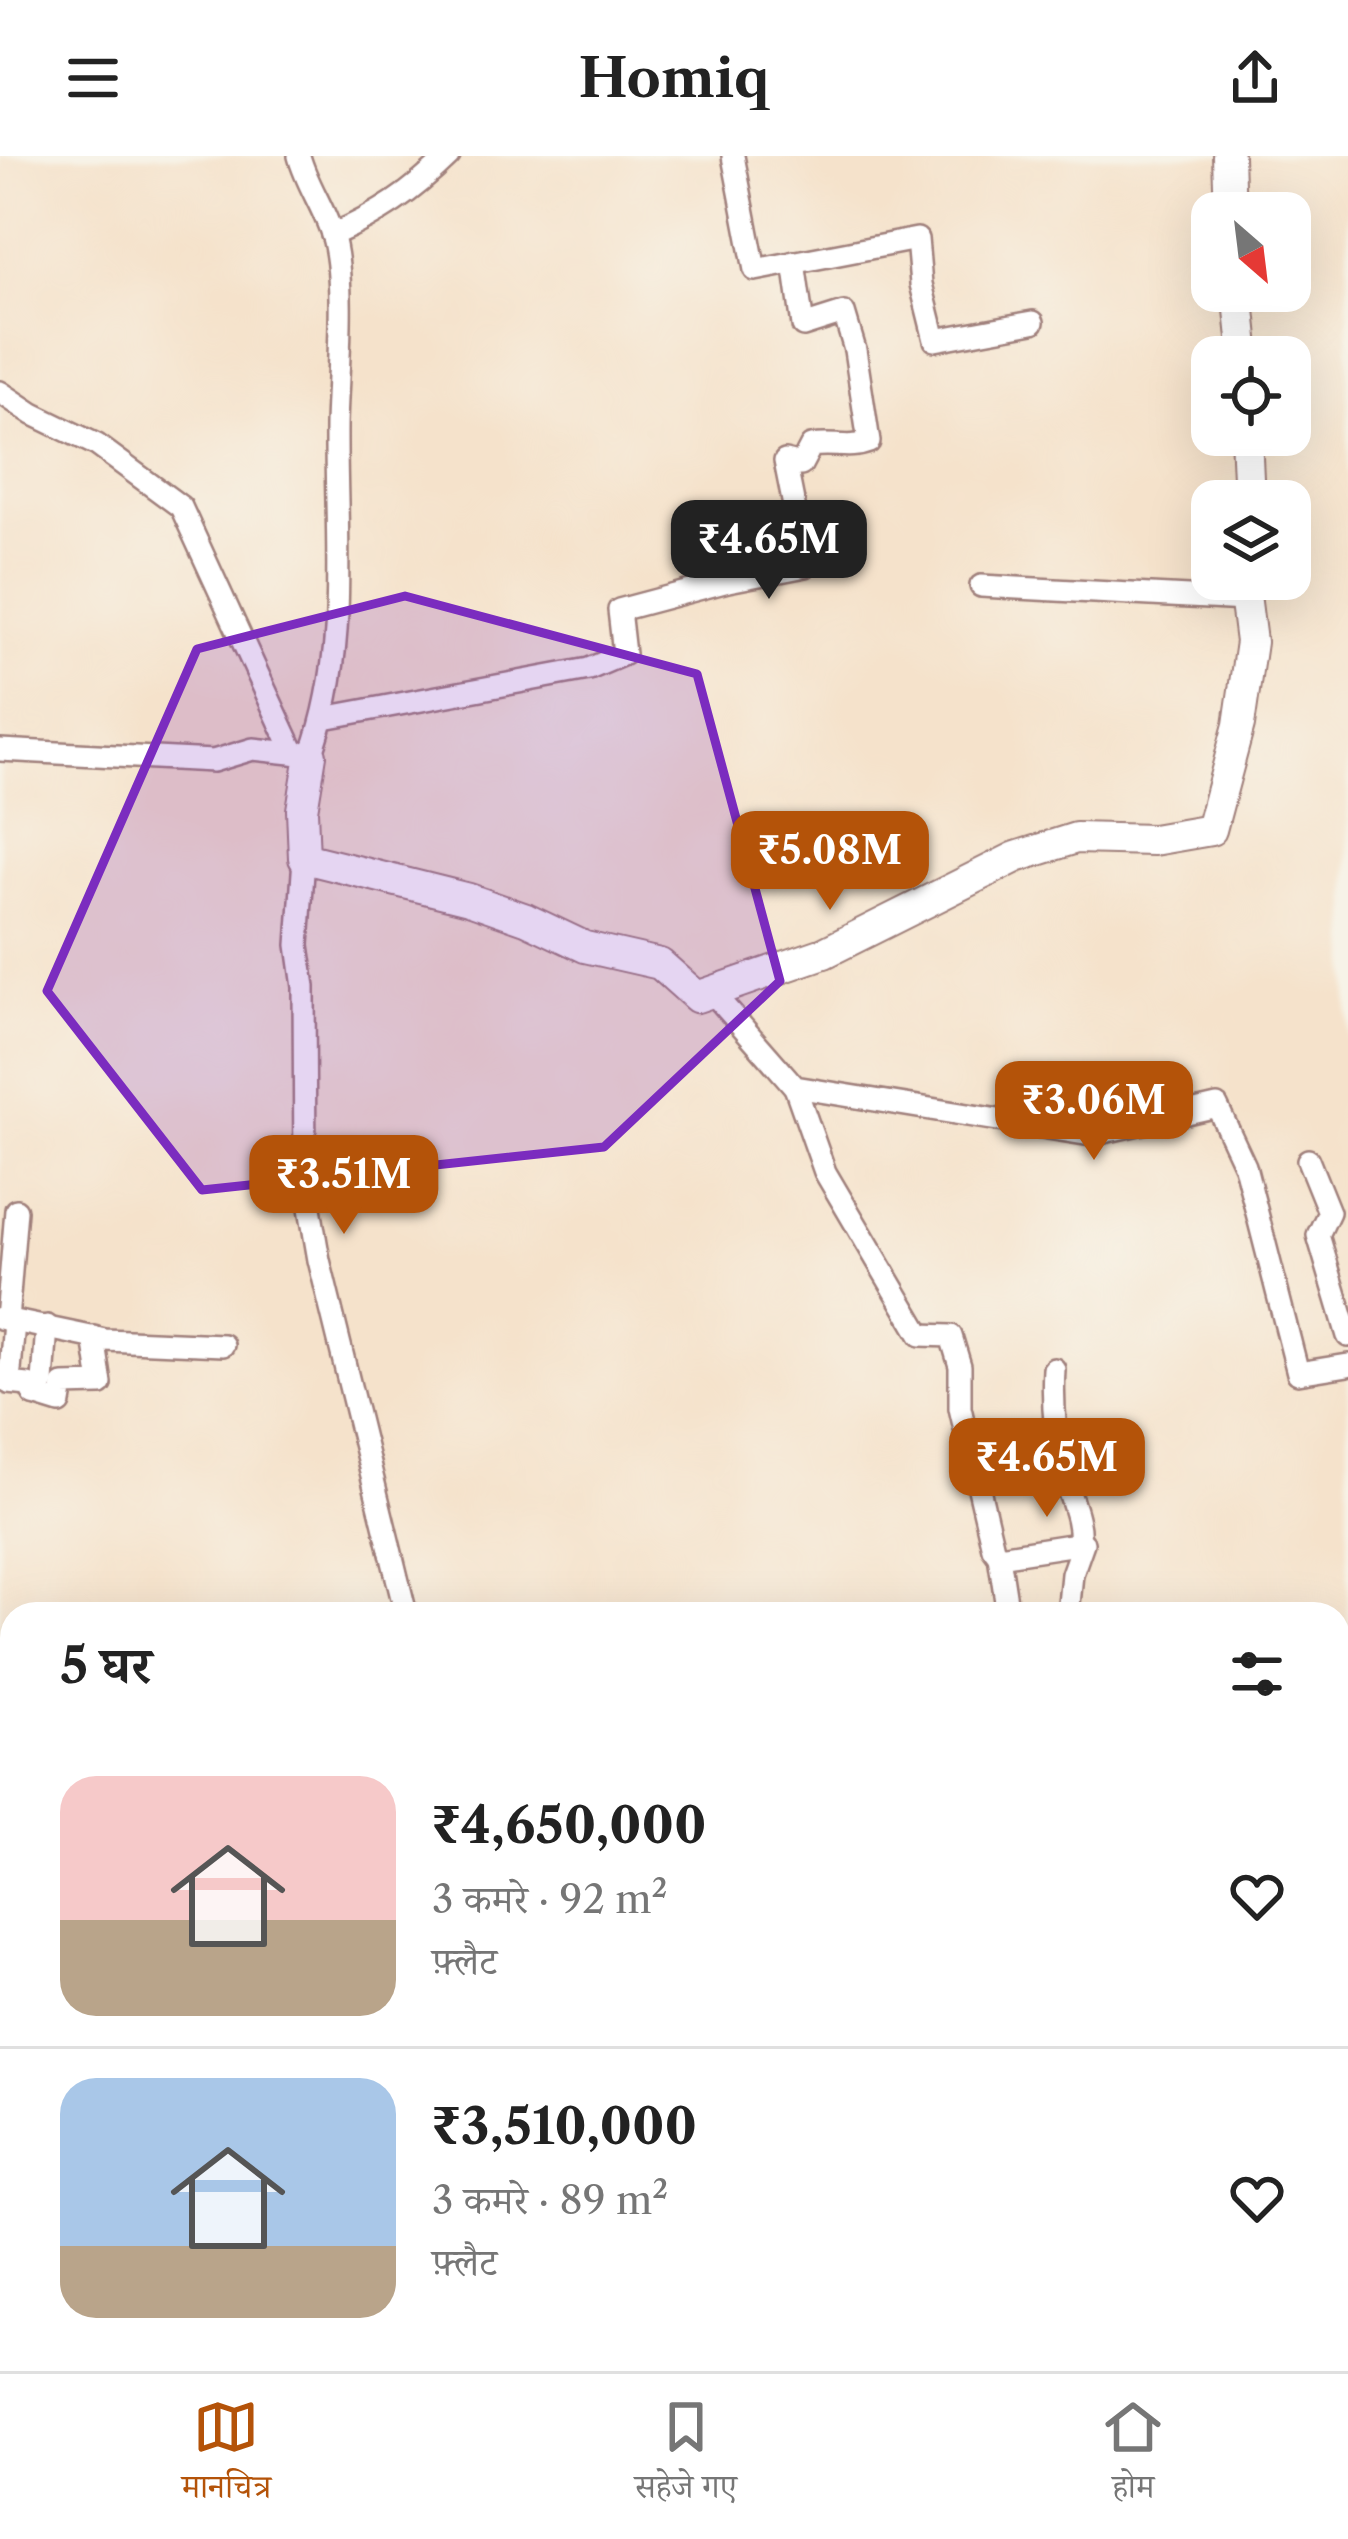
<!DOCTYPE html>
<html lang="hi">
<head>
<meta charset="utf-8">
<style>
	body { margin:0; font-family:"Libre Caslon Text","Noto Serif Devanagari",serif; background:#f2f2f2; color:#222; height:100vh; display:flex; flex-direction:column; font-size:45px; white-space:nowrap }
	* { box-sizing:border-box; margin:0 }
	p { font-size:39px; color:#767676 }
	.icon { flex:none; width:66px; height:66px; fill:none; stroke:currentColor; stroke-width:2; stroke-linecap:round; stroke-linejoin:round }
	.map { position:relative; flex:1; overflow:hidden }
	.side { position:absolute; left:0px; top:1446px; width:1350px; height:771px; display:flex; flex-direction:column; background:#fff; border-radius:36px 36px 0 0; box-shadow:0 12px 48px #0002 }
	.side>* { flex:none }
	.needle { width:78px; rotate:152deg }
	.buttons { position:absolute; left:1191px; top:36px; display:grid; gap:24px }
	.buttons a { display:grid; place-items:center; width:120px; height:120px; border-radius:24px; background:#fff; box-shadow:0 12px 48px #0002; font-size:60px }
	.price { position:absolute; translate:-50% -102px; padding:0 27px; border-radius:24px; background:#b45309; color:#fff; font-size:39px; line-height:78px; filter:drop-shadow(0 3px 6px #0008) }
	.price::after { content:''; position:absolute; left:50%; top:72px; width:36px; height:27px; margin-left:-18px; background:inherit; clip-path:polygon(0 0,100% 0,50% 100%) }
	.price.active { background:#222; color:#fff }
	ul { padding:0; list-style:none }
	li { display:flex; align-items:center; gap:36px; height:300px; padding:0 60px }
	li+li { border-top:3px solid #e0e0e0 }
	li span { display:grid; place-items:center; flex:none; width:336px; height:240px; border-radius:36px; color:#555 }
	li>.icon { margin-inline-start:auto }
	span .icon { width:144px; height:144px; fill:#fffc; stroke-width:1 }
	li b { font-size:51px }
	h2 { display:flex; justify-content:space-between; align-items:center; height:144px; padding:0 60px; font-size:51px }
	header { display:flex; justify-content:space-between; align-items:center; height:156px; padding:0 60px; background:#fff; font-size:54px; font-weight:700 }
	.menu { display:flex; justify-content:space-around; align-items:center; height:168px; border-top:3px solid #e0e0e0; background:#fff; font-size:33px; color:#767676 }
	.menu a { display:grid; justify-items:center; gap:6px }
	.menu .active { color:#b45309 }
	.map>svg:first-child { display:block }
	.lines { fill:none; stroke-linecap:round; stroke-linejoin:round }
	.street-casing { stroke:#a0807b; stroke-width:26 }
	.secondary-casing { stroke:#a0807b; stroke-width:34 }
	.street { stroke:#fff; stroke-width:21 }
	.secondary { stroke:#fff; stroke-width:30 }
	.marked { fill:#7b2cbf; fill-opacity:0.2; stroke:#7b2cbf; stroke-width:9; stroke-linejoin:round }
</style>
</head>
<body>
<header><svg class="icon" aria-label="menu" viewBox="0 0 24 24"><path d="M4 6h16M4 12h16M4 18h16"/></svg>Homiq<svg class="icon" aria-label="share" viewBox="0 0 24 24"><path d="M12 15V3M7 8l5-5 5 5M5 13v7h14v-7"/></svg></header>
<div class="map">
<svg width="1348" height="2215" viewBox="0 0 1348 2215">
	<rect width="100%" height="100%" fill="#f7f3e8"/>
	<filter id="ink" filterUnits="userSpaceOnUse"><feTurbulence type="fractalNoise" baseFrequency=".00833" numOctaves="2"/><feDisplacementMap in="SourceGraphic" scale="24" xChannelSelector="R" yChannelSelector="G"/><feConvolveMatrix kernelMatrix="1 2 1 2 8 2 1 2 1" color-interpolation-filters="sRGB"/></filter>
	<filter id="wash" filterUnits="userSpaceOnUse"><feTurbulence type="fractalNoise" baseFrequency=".004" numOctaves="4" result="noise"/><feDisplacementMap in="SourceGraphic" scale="48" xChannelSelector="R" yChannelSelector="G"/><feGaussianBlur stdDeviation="2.7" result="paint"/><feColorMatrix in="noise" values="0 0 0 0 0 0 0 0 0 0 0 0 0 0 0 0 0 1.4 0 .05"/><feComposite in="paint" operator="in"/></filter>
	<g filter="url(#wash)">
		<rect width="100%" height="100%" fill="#f5e2cb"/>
	</g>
	<g filter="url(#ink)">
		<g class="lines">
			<defs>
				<g id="street">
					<path d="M733,0L755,114L917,83L921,128L935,184L1033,166"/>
					<path d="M332,79C380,58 411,37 449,0"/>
					<path d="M0,236L33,258L97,289L181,351L294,597"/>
					<path d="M981,430L1246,444"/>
					<path d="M324,562L589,513L624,498L619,454L728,425L806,410L785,305L801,309L811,290C833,286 849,294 869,286L855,194L844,157L803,170L794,106"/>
					<path d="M0,594L213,605L253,593L311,599C350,494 335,379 336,270C337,217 346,136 334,85C327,56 307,30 299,0"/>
					<path d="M304,702L298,789L304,831L305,1023L319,1104L406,1458"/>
					<path d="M712,836L795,931L1091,979L1217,950L1245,1010L1298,1217L1348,1209"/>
					<path d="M795,931L825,1016L921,1179L951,1180L960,1210V1252L993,1392L999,1400"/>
					<path d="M1308,1004L1329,1056L1318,1079L1348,1180"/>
					<path d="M0,1162L105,1184L223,1189"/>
					<path d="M7,1164L16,1054"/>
					<path d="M14,1166L9,1227L28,1229L34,1239L60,1247L63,1229L101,1228L94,1181"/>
					<path d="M1054,1213C1052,1247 1055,1279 1062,1312C1067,1339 1082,1360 1079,1388"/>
					<path d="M34,1239L43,1226L47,1170"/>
					<path d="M1008,1458L999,1400L1083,1387L1072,1418L1068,1458"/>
					<path d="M0,1577L12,1578"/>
					<path d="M1338,1712L1348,1733"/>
					<path d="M0,1770L12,1771"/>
					<path d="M1338,2074L1348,2071"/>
					<path d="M0,2092L12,2088"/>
					<path d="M648,2205L650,2215"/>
					<path d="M1036,2205L1037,2215"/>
					<path d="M812,2215L843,2205"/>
				</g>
				<g id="secondary">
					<path d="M1228,0L1230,57"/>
					<path d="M1238,135L1245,201"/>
					<path d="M1246,279L1249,345"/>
					<path d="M311,599L302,654L304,702L469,743L526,763L585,791L660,808L697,841L824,797L1016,701L1076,682L1153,684L1211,674L1239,569L1251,486L1243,423"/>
				</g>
			</defs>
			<use href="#street" class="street-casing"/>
			<use href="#secondary" class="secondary-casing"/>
			<use href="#street" class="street"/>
			<use href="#secondary" class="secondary"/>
		</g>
	</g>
	<path class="marked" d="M405,440L697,518L780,825L604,991L202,1034L47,835L197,493Z"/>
</svg>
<div class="buttons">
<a><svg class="needle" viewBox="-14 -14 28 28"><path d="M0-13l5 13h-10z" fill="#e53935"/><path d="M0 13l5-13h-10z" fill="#767676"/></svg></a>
<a><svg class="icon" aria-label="locate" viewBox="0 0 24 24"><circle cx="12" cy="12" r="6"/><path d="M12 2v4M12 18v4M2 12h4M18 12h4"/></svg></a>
<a><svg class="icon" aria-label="layers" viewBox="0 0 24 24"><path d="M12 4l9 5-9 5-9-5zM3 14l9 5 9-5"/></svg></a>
</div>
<b class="price active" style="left:769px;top:446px">₹4.65M</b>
<b class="price" style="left:830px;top:757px">₹5.08M</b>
<b class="price" style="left:1094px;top:1007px">₹3.06M</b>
<b class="price" style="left:344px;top:1081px">₹3.51M</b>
<b class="price" style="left:1047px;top:1364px">₹4.65M</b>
<section class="side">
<h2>5 घर<svg class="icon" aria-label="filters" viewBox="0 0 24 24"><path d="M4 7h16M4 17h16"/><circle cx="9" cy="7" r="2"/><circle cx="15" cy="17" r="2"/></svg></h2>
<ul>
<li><span style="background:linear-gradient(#f6c9c9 60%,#b9a48a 0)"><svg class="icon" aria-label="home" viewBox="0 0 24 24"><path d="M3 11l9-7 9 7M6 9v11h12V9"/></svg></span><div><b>₹4,650,000</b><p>3 कमरे · 92 m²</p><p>फ़्लैट</p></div><svg class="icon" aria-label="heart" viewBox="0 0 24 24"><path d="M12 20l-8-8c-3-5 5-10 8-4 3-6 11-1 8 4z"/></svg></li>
<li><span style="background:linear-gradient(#a9c7e8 70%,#b9a48a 0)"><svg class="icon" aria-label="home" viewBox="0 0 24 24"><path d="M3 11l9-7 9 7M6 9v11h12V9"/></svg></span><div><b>₹3,510,000</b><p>3 कमरे · 89 m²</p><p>फ़्लैट</p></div><svg class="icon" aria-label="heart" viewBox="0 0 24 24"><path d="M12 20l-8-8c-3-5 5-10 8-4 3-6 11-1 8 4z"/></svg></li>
</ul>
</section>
</div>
<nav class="menu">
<a class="active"><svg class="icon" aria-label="map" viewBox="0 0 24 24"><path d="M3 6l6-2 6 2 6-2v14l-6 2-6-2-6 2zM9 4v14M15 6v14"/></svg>मानचित्र</a>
<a><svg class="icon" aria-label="saved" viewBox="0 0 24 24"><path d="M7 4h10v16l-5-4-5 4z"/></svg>सहेजे गए</a>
<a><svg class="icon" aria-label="home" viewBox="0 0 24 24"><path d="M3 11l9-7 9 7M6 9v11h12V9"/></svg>होम</a>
</nav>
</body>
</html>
